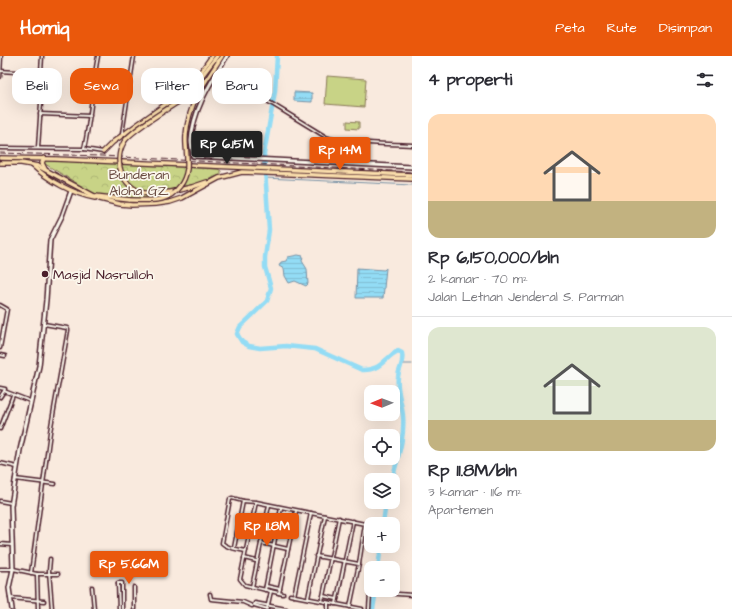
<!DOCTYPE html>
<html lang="id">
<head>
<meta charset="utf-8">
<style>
	body { margin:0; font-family:"Architects Daughter",sans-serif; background:#f7f7f7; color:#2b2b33; height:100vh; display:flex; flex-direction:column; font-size:15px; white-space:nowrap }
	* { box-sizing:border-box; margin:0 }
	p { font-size:13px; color:#7c7c81 }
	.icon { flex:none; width:22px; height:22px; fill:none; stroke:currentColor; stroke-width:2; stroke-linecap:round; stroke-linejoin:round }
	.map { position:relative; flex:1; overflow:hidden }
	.side { display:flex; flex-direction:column; background:#fff; width:320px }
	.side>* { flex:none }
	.hud { position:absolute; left:12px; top:12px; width:340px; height:36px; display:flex; gap:8px }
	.needle { width:26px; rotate:269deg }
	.buttons { position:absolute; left:364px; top:329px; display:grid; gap:8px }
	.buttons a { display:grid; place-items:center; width:36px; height:36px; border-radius:8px; background:#fff; box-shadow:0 4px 16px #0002; font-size:20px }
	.price { position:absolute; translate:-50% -34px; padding:0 9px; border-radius:4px; background:#ea580c; color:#fff; font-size:13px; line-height:26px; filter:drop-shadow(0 1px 2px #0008) }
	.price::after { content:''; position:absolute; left:50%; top:24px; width:12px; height:9px; margin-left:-6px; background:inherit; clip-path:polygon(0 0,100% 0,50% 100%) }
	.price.current { background:#222; color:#fff }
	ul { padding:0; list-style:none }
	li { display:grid; align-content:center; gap:8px; height:212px; padding:0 16px }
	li+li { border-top:1px solid #e1e1e2 }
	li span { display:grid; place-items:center; height:124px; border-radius:12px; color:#555 }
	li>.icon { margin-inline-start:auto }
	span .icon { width:72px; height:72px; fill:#fffc; stroke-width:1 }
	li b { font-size:17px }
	h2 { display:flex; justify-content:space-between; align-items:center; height:48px; padding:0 16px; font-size:17px }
	.chip { padding:0 14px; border-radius:12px; background:#fff; box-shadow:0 4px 16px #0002; font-size:14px; line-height:36px }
	.chip.current { background:#ea580c; color:#fff }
	header { display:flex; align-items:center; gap:24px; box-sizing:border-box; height:56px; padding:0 20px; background:#ea580c; color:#fff }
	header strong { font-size:19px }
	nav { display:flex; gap:22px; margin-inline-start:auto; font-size:14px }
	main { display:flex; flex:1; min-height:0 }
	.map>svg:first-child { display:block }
	.park { fill:url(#park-crowns); stroke:#897958 }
	.pitch { fill:#c8d386; stroke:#897958 }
	.water { fill:url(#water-rules); stroke:#7690a4 }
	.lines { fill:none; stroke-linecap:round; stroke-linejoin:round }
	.stream { stroke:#7690a4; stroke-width:1 }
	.river { stroke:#93dcf5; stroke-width:4.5 }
	.street-casing { stroke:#4a1f2b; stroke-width:5 }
	.secondary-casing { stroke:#4a1f2b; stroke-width:6 }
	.highway-casing { stroke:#4a1f2b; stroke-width:6 }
	.street { stroke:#fbf7ec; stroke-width:2 }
	.secondary { stroke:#fbf7ec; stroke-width:3 }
	.highway { stroke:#f9ddab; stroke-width:3.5 }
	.rail { stroke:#4a1f2b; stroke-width:1; stroke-dasharray:6 3; stroke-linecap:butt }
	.highway-bridge-casing { stroke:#4a1f2b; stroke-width:6; stroke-linecap:butt }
	.highway-bridge { stroke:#f9ddab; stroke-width:3.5 }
	.poi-dot { fill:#4a1f2b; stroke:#fbf7ec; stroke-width:1.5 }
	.labels { text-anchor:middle; stroke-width:3.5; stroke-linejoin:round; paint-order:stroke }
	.park-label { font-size:14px; fill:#6a4c42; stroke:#fbf7ec }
	.poi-label { font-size:14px; fill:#4a1f2b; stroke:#fbf7ec; text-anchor:start }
</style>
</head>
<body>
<header>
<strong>Homiq</strong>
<nav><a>Peta</a><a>Rute</a><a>Disimpan</a></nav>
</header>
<main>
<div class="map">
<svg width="412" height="553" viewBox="0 0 412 553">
	<defs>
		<pattern id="park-crowns" width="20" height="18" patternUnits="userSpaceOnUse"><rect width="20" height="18" fill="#c8d386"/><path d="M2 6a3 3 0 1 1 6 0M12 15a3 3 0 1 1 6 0" fill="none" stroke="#adb574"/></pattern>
		<pattern id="water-rules" width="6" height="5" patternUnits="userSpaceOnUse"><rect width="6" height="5" fill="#93dcf5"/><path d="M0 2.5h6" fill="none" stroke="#80bcd2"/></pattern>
	</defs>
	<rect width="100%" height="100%" fill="#f9eade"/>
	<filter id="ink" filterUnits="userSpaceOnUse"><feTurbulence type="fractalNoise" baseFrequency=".025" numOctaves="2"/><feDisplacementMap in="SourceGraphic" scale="8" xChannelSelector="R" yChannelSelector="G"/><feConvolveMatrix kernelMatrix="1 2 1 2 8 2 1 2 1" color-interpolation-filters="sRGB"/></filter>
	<g filter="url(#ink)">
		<path class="park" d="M47,104L218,113L221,115V118L219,120L161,141L143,143L102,140L93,137L45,108L44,106Z"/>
		<g class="pitch">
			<path d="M327,20L366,23L364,51L325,48Z"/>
			<path d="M347,65L359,66V73L347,72Z"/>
		</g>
		<g class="water">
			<path d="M294,36L312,37V46L294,45Z"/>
			<path d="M298,199L303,200L302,205L307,213L308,228L306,230L295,225L289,227L285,220L284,213L279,210L281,206L286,205L288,201Z"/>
			<path d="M357,212L384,214L386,212L383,242H356Z"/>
		</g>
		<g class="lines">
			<g class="stream">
				<path d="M265,122L412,129"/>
				<path d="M403,308H412"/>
			</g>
			<g class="river">
				<path d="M277,0L275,35L264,98L269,174L265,201V211L271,232L267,245L240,271L237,278L242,286L249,290L260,292L286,290L315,293L362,314C381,315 384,302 398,295L402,297C404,310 399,310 398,321C396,334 402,347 403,360C405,382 397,404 392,424"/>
				<path d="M383,468L386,446"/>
				<path d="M378,512L381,490"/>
				<path d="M373,553L376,534"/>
			</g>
			<defs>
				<g id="street">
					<path d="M0,15L16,16"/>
					<path d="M218,15L326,81C349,89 387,87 412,89"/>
					<path d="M216,18L233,29L242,31"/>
					<path d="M0,21L1,0"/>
					<path d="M92,38L128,43"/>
					<path d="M103,40L107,24"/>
					<path d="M40,58L90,60"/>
					<path d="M122,78L134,0"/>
					<path d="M0,92L84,93L103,96"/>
					<path d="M38,92L42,32L41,16L42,0"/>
					<path d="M84,93C91,62 92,31 98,0"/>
					<path d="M0,249L7,253L0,292"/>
					<path d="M0,299L5,300"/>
					<path d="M0,332L5,333L4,335"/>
					<path d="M0,341L4,335L30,345"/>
					<path d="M0,373L13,339"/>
					<path d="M0,407L17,411"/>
					<path d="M15,423L55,428"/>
					<path d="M0,445L11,447"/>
					<path d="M243,445L256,446"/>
					<path d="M261,487L288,493"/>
					<path d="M0,488L12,489"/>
					<path d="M234,492L243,445L232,442L230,443L222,487C228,493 238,493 246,495"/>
					<path d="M316,500L359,508"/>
					<path d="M244,502L256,505"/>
					<path d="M50,503L49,515L52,553"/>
					<path d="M0,513H13L37,518H58"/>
					<path d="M31,517L50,376L68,274L67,272L44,268"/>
					<path d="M37,518L38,553"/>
					<path d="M118,527H122V553"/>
					<path d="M118,527L119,553"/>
					<path d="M266,530L280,533"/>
					<path d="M92,531L94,553"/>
					<path d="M134,531V553"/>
					<path d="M252,531L269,449"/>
					<path d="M265,534L281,452"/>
					<path d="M370,536L412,539"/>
					<path d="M279,537L296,455"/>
					<path d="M210,538L211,543L243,546L252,550"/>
					<path d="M283,538L245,529L240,523L256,446L365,468L359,508L350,551"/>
					<path d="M290,539L362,553"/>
					<path d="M294,540L311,457"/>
					<path d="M323,540L337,543"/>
					<path d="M10,542L44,545"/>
					<path d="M308,542L325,460"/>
					<path d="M322,545L339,462"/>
					<path d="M336,548L353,465"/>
					<path d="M267,553L271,535"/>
					<path d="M268,553L254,549L255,547L286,553"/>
					<path d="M328,553V547"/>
					<path d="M369,553L371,522"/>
				</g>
				<g id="secondary">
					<path d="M227,0C211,26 193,53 191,85C191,90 193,95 193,100L412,111"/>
					<path d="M12,553L9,532L13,513L11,450L20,394L39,310L46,244L50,184L62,160L71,135"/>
				</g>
				<g id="highway">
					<path d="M198,37L222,0"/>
					<path d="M178,46L192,33L217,0"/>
					<path d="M103,96L113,86L180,38L195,24L212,0"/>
					<path d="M0,102L55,103L412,119"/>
					<path d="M44,102L42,107L45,113"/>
					<path d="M0,107H21L38,110L100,143L120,148L132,149L156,148L170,146L182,142L219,122L242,116L412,123"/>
					<path d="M32,109C48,124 73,138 95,142"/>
					<path d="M170,136L192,131L207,126"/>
					<path d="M95,140L130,144"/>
				</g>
			</defs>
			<use href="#street" class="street-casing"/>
			<use href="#secondary" class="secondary-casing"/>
			<use href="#highway" class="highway-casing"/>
			<use href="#street" class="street"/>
			<use href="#secondary" class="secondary"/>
			<use href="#highway" class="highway"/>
			<path class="rail" d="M0,97L101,100L412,116"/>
			<defs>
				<g id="highway-bridge">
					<path d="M170,136C164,137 157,139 151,138C125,137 111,108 124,86C130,75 166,54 178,46"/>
					<path d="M130,144C150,144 167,148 180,130C184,125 186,119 187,113C188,101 185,90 186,79C187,64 192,50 198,37"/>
				</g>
			</defs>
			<use href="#highway-bridge" class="highway-bridge-casing"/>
			<use href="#highway-bridge" class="highway-bridge"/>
		</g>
	</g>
	<circle class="poi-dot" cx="45" cy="218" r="4"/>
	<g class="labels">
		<g class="park-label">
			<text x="139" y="123">Bunderan<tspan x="139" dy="16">Aloha GZ</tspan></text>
		</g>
		<g class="poi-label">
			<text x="53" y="223">Masjid Nasrulloh</text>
		</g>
	</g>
</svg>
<div class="buttons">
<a><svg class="needle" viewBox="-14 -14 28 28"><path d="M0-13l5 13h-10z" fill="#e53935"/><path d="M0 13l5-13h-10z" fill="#7c7c81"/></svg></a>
<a><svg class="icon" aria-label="locate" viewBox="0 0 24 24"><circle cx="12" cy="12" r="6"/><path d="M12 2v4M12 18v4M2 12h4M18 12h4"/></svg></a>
<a><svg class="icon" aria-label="layers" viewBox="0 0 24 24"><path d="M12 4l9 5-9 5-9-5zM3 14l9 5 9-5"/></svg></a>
<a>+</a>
<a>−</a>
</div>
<b class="price current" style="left:227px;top:109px">Rp 6.15M</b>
<b class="price" style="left:340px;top:115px">Rp 14M</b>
<b class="price" style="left:267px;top:491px">Rp 11.8M</b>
<b class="price" style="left:129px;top:529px">Rp 5.66M</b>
<div class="hud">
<a class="chip">Beli</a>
<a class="chip current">Sewa</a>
<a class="chip">Filter</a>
<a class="chip">Baru</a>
</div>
</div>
<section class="side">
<h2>4 properti<svg class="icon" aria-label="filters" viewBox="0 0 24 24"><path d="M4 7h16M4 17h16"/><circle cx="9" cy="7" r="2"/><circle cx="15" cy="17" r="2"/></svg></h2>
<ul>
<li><span style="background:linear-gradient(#ffd9b3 70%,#c2b280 0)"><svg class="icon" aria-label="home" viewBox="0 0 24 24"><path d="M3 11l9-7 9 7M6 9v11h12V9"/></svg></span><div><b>Rp 6,150,000/bln</b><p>2 kamar · 70 m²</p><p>Jalan Letnan Jenderal S. Parman</p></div></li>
<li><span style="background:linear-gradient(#dfe7d0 75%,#c2b280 0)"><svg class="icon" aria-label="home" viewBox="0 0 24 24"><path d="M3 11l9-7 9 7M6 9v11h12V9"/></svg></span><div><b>Rp 11.8M/bln</b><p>3 kamar · 116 m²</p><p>Apartemen</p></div></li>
</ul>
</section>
</main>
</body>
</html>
